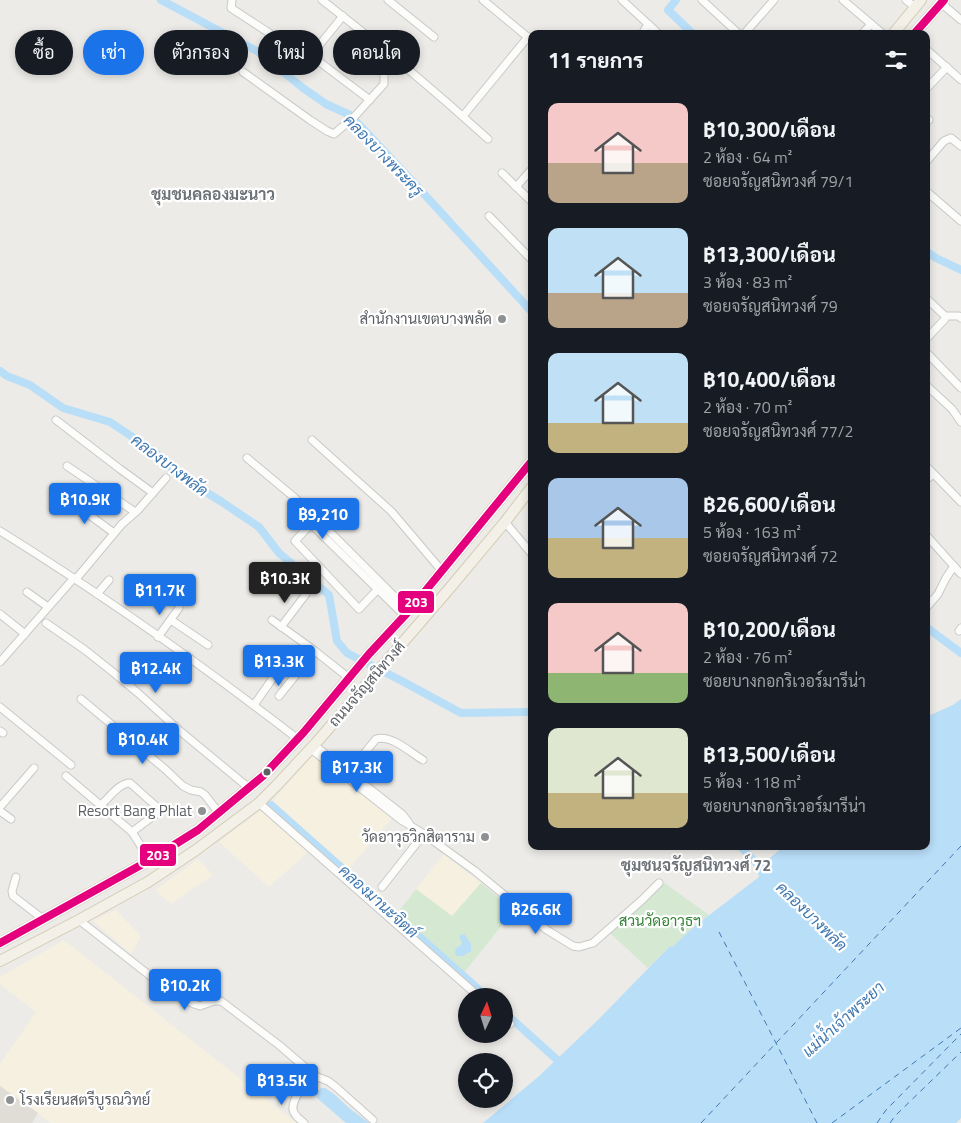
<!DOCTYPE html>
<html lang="th">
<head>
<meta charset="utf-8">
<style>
	body { margin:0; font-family:"Titillium Web",Sarabun,sans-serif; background:#20242c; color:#f1f3f6; height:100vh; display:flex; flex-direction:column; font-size:19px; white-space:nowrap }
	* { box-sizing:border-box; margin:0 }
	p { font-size:16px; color:#9ea1a6 }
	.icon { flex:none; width:28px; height:28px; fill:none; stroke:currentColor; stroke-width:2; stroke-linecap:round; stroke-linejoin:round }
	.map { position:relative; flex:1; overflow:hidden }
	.panel { position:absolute; left:528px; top:30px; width:402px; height:820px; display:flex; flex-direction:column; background:#171b24; border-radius:10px; box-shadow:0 2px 8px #0003 }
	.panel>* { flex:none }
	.banner { position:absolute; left:15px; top:30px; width:438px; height:45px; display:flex; gap:10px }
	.needle { width:32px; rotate:4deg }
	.buttons { position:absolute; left:458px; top:988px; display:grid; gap:10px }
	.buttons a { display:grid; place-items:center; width:55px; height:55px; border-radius:50%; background:#171b24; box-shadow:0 2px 8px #0003; font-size:25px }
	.price { position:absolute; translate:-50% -42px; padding:0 11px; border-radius:5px; background:#1a73e8; color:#fff; font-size:16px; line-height:32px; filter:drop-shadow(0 1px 2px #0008) }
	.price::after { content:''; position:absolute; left:50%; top:30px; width:15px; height:11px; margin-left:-8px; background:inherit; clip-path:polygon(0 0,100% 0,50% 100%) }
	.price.active { background:#222; color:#fff }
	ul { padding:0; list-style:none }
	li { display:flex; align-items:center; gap:15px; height:125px; padding:0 20px }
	li span { display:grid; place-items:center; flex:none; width:140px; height:100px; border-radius:10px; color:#555 }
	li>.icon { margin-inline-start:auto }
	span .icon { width:60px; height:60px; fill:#fffc; stroke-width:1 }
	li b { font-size:21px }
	h2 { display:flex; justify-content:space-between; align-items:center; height:60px; padding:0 20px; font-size:21px }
	.tag { padding:0 18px; border-radius:22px; background:#171b24; box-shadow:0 2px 8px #0003; font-size:18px; line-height:45px }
	.tag.active { background:#1a73e8; color:#fff }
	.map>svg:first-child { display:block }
	.commercial { fill:#f6f0e0 }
	.education { fill:#dfddd6 }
	.green { fill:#d4e8d2 }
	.water { fill:#b9def8 }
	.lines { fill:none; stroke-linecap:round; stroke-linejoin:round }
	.canal { stroke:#b9def8; stroke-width:8 }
	.ferry { stroke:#4078b1; stroke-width:1; stroke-dasharray:6 5; stroke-linecap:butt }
	.street-casing { stroke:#c9c9c9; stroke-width:9 }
	.primary-casing { stroke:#d4cbb4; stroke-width:12 }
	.street { stroke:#fcfcfb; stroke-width:7 }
	.primary { stroke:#f3f1e7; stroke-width:10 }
	.bus-1-casing { stroke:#fff; stroke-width:11 }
	.bus-1 { stroke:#e5007d; stroke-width:8 }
	.poi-dot { fill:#8e9192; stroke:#fff; stroke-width:2 }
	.bus-dot { fill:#5c6065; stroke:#fff; stroke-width:2 }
	.labels { text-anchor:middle; stroke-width:4.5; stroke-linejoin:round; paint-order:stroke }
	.poi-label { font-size:15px; fill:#5c6065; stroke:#fff; text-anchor:end }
	.street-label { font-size:15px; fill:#5c6065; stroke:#fff }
	.park-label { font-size:15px; fill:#348337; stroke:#fff }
	.water-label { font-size:16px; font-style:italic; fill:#4078b1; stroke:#fff }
	.neighbourhood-label { font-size:16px; font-weight:bold; fill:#6d7277; stroke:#fff }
	.line-badge { stroke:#fff; stroke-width:2 }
	.badge-label { font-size:14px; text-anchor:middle; font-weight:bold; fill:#fff }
</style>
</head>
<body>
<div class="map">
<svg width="961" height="1123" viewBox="0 0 961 1123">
	<rect width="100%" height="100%" fill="#ecebe7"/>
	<g class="commercial">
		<path d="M314,754L392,818L348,870L318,843L269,887L219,842L272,802Z"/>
		<path d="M444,854L481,883L452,917L416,889Z"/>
		<path d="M198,859L213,875L171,904L155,890Z"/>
		<path d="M116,910L141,936L131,954L93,921Z"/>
		<path d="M64,940L294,1121L297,1123H51L0,1086V1064L36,1012L0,984V977Z"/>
	</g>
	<path class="education" d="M0,1086L38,1113L32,1123H0Z"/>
	<g class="green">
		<path d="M663,882L709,915L695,926L671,948L670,946L648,968L609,932Z"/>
		<path d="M481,883L514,910L463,974L397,914L416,889L452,916Z"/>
	</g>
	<g class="water">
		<path d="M961,699V1118L956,1123H483L538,1077L598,1020L670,946L672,947L695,926L759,877L757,869L784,846H926V717L953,705Z"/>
		<path d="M462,934L465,935L471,944V951L463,956H457L455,953L456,948L460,946L462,942L459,937Z"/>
		<path d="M321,1088H325L334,1094L349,1108L369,1123H346L317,1098L316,1093Z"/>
	</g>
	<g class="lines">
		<g class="canal">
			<path d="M161,0L257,51L303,88L326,104L350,115L414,183L531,311"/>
			<path d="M676,0L668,10L693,34"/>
			<path d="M926,251L936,258L961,270"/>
			<path d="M0,371L7,376L30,385L63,408L110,422L155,452L180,476L222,502L259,527L279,553L329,595L337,641L347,653L402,681L461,713L531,712"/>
			<path d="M926,627L961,653"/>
			<path d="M271,805L486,996"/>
			<path d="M740,846L766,873"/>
			<path d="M504,1012L564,1066"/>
		</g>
		<g class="ferry">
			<path d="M719,932L817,1123"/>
			<path d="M701,1123L961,846"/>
			<path d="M832,1123L961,1028"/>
			<path d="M877,1123L886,1110L961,1034"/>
			<path d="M890,1123L895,1116L961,1052"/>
		</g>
		<defs>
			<g id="street">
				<path d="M232,0L231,8L309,59"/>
				<path d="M322,0C379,44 434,90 488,139"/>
				<path d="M388,0L434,37"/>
				<path d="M483,0L530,39"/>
				<path d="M622,0L659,34"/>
				<path d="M702,0L739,34"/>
				<path d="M843,0L883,34"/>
				<path d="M906,0L915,7"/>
				<path d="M941,3L961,20"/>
				<path d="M642,34L648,24"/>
				<path d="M744,34L774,0"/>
				<path d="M862,34L871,24"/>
				<path d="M926,49L961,80"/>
				<path d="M321,63L370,100"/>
				<path d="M304,64L343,16"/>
				<path d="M243,72L310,120L327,131L334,134L355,116L384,84V73L395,59"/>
				<path d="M926,89L947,67"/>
				<path d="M463,116L528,37"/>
				<path d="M926,118L929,120"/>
				<path d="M926,162L944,141L951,138L961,146"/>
				<path d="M502,173L531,201"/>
				<path d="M516,187L531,170"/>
				<path d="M926,191L961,221"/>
				<path d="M489,216L531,259"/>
				<path d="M926,298L945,316H959L961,318"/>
				<path d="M926,339L945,319V316"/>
				<path d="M926,352L961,388"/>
				<path d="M926,385L952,409L961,422"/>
				<path d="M56,420L120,469L153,493"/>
				<path d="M312,440L391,511L442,571"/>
				<path d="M247,458L295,498L311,513L409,611"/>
				<path d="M67,466L135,512"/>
				<path d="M926,466L961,502"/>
				<path d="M926,480L933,474"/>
				<path d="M69,500L114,533"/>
				<path d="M505,522L531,553"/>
				<path d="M0,531C103,595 202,665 298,739"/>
				<path d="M926,535L961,574"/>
				<path d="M76,579L122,524L138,510L166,478"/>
				<path d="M378,589L359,609L295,541L311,524L404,615"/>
				<path d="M27,592L48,607"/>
				<path d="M97,594L109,580"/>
				<path d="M926,608L938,594L946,578L954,566"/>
				<path d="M0,614L25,634"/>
				<path d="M171,620L208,645"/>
				<path d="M272,620L311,648L349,678"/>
				<path d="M46,623L85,650L114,673L138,693L180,731L249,788"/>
				<path d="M281,627L306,594"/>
				<path d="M959,631L961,628"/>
				<path d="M158,637L179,608"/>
				<path d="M0,662L74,578"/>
				<path d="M279,696L315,651"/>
				<path d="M81,699L165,769L183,786L191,790L201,792L205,795L219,813"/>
				<path d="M254,705L287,658"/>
				<path d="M0,707L71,765"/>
				<path d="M0,731L3,733"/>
				<path d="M314,745L402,814L409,823"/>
				<path d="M311,749L401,820L424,834L475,871L547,930L573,946L579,947L593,943L642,900L659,883"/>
				<path d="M347,775L376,739C391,734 411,753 423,760"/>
				<path d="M66,776L132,832L150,860"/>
				<path d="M259,803L478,996"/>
				<path d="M101,805C109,798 119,783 130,783L157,807L158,811L156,814L132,832"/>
				<path d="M0,807L34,768"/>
				<path d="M0,811L11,819"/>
				<path d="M16,877L12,891L13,896L43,919"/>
				<path d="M382,887L424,834"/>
				<path d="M79,920L172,993L194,1004L200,1006L214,1001H221L279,1045L307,1069"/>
				<path d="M504,1019L510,1024"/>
				<circle cx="308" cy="1077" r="7"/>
				<path d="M315,1076L328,1081L336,1087L373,1120"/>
				<path d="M304,1083C300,1091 288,1106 295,1114C297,1118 301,1120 304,1123"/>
			</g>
			<g id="primary">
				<path d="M893,34L921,0"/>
				<path d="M914,34L944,0"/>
				<path d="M0,943L150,860L198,830L263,776L304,732L369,654L409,611L531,462"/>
				<path d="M0,961L79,920L148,882L196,850L259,803L276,786L316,743L449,589L505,522L531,488"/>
			</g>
		</defs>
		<use href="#street" class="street-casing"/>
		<use href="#primary" class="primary-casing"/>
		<use href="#street" class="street"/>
		<use href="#primary" class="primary"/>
		<defs>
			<g id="bus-1">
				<path d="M914,34L944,0"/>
				<path d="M0,943L150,860L198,830L263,776L304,732L369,654L409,611L531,462"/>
			</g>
		</defs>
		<use href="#bus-1" class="bus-1-casing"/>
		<use href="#bus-1" class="bus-1"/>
	</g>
	<g class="poi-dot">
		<circle cx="502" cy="319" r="5"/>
		<circle cx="202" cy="811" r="5"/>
		<circle cx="485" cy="837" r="5"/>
		<circle cx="10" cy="1100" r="5"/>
	</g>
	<circle class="bus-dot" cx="267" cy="772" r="4.5"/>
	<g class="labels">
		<g class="poi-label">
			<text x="492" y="324">สำนักงานเขตบางพลัด</text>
			<text x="192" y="816">Resort Bang Phlat</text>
			<text x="475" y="842">วัดอาวุธวิกสิตาราม</text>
			<text x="20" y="1105" text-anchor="start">โรงเรียนสตรีบูรณวิทย์</text>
		</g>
		<g class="street-label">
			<text transform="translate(367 684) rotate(-49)" y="5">ถนนจรัญสนิทวงศ์</text>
		</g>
		<g class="park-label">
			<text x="660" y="926">สวนวัดอาวุธฯ</text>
		</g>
		<g class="water-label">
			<text transform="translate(384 155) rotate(46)" y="6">คลองบางพระครู</text>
			<text transform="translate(170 465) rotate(37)" y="6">คลองบางพลัด</text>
			<text transform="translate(379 901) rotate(42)" y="6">คลองมานะจิตต์</text>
			<text transform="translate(812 916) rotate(44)" y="6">คลองบางพลัด</text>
			<text transform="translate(843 1019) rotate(-42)" y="6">แม่น้ำเจ้าพระยา</text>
		</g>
		<g class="neighbourhood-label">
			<text x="213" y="200">ชุมชนคลองมะนาว</text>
			<text x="696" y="871">ชุมชนจรัญสนิทวงศ์ 72</text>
		</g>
	</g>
	<g class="line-badge">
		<rect x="397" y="590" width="38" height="24" rx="5" fill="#e5007d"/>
		<rect x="139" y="843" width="38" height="24" rx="5" fill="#e5007d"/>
	</g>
	<g class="badge-label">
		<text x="416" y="607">203</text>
		<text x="158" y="860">203</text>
	</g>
</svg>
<div class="buttons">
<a><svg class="needle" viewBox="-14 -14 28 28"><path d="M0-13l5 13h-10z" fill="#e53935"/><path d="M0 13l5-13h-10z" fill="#9ea1a6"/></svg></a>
<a><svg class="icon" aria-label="locate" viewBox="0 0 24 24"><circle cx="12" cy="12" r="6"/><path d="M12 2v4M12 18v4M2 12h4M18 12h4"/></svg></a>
</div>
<b class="price" style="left:85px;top:525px">฿10.9K</b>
<b class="price" style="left:323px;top:540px">฿9,210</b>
<b class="price active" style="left:285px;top:604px">฿10.3K</b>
<b class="price" style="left:160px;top:616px">฿11.7K</b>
<b class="price" style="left:279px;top:687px">฿13.3K</b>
<b class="price" style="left:156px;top:694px">฿12.4K</b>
<b class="price" style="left:143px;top:765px">฿10.4K</b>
<b class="price" style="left:357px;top:793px">฿17.3K</b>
<b class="price" style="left:536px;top:935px">฿26.6K</b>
<b class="price" style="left:185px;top:1011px">฿10.2K</b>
<b class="price" style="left:282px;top:1106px">฿13.5K</b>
<div class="banner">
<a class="tag">ซื้อ</a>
<a class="tag active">เช่า</a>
<a class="tag">ตัวกรอง</a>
<a class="tag">ใหม่</a>
<a class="tag">คอนโด</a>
</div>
<section class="panel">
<h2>11 รายการ<svg class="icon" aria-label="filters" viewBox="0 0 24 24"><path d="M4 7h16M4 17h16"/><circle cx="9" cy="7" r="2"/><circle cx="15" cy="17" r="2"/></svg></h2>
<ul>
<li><span style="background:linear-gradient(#f6c9c9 60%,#b9a48a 0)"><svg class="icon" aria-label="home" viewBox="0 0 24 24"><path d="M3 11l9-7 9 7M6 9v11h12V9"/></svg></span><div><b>฿10,300/เดือน</b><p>2 ห้อง · 64 m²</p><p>ซอยจรัญสนิทวงศ์ 79/1</p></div></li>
<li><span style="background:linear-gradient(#bfe0f5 65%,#b9a48a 0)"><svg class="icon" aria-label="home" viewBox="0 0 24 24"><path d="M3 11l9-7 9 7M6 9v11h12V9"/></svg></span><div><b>฿13,300/เดือน</b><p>3 ห้อง · 83 m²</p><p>ซอยจรัญสนิทวงศ์ 79</p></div></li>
<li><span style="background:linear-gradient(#bfe0f5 70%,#c2b280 0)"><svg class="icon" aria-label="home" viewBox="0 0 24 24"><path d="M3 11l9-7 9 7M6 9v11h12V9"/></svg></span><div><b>฿10,400/เดือน</b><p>2 ห้อง · 70 m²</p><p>ซอยจรัญสนิทวงศ์ 77/2</p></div></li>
<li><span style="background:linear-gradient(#a9c7e8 60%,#c2b280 0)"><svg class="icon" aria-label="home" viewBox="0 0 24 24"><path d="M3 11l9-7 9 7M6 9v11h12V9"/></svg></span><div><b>฿26,600/เดือน</b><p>5 ห้อง · 163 m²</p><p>ซอยจรัญสนิทวงศ์ 72</p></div></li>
<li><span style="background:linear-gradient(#f6c9c9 70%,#8fb573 0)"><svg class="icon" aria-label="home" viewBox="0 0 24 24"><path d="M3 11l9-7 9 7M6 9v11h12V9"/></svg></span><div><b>฿10,200/เดือน</b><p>2 ห้อง · 76 m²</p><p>ซอยบางกอกริเวอร์มารีน่า</p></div></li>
<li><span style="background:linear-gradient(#dfe7d0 65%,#c2b280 0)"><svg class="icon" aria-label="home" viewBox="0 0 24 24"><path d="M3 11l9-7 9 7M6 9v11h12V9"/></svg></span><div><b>฿13,500/เดือน</b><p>5 ห้อง · 118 m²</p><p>ซอยบางกอกริเวอร์มารีน่า</p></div></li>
</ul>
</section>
</div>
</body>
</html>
